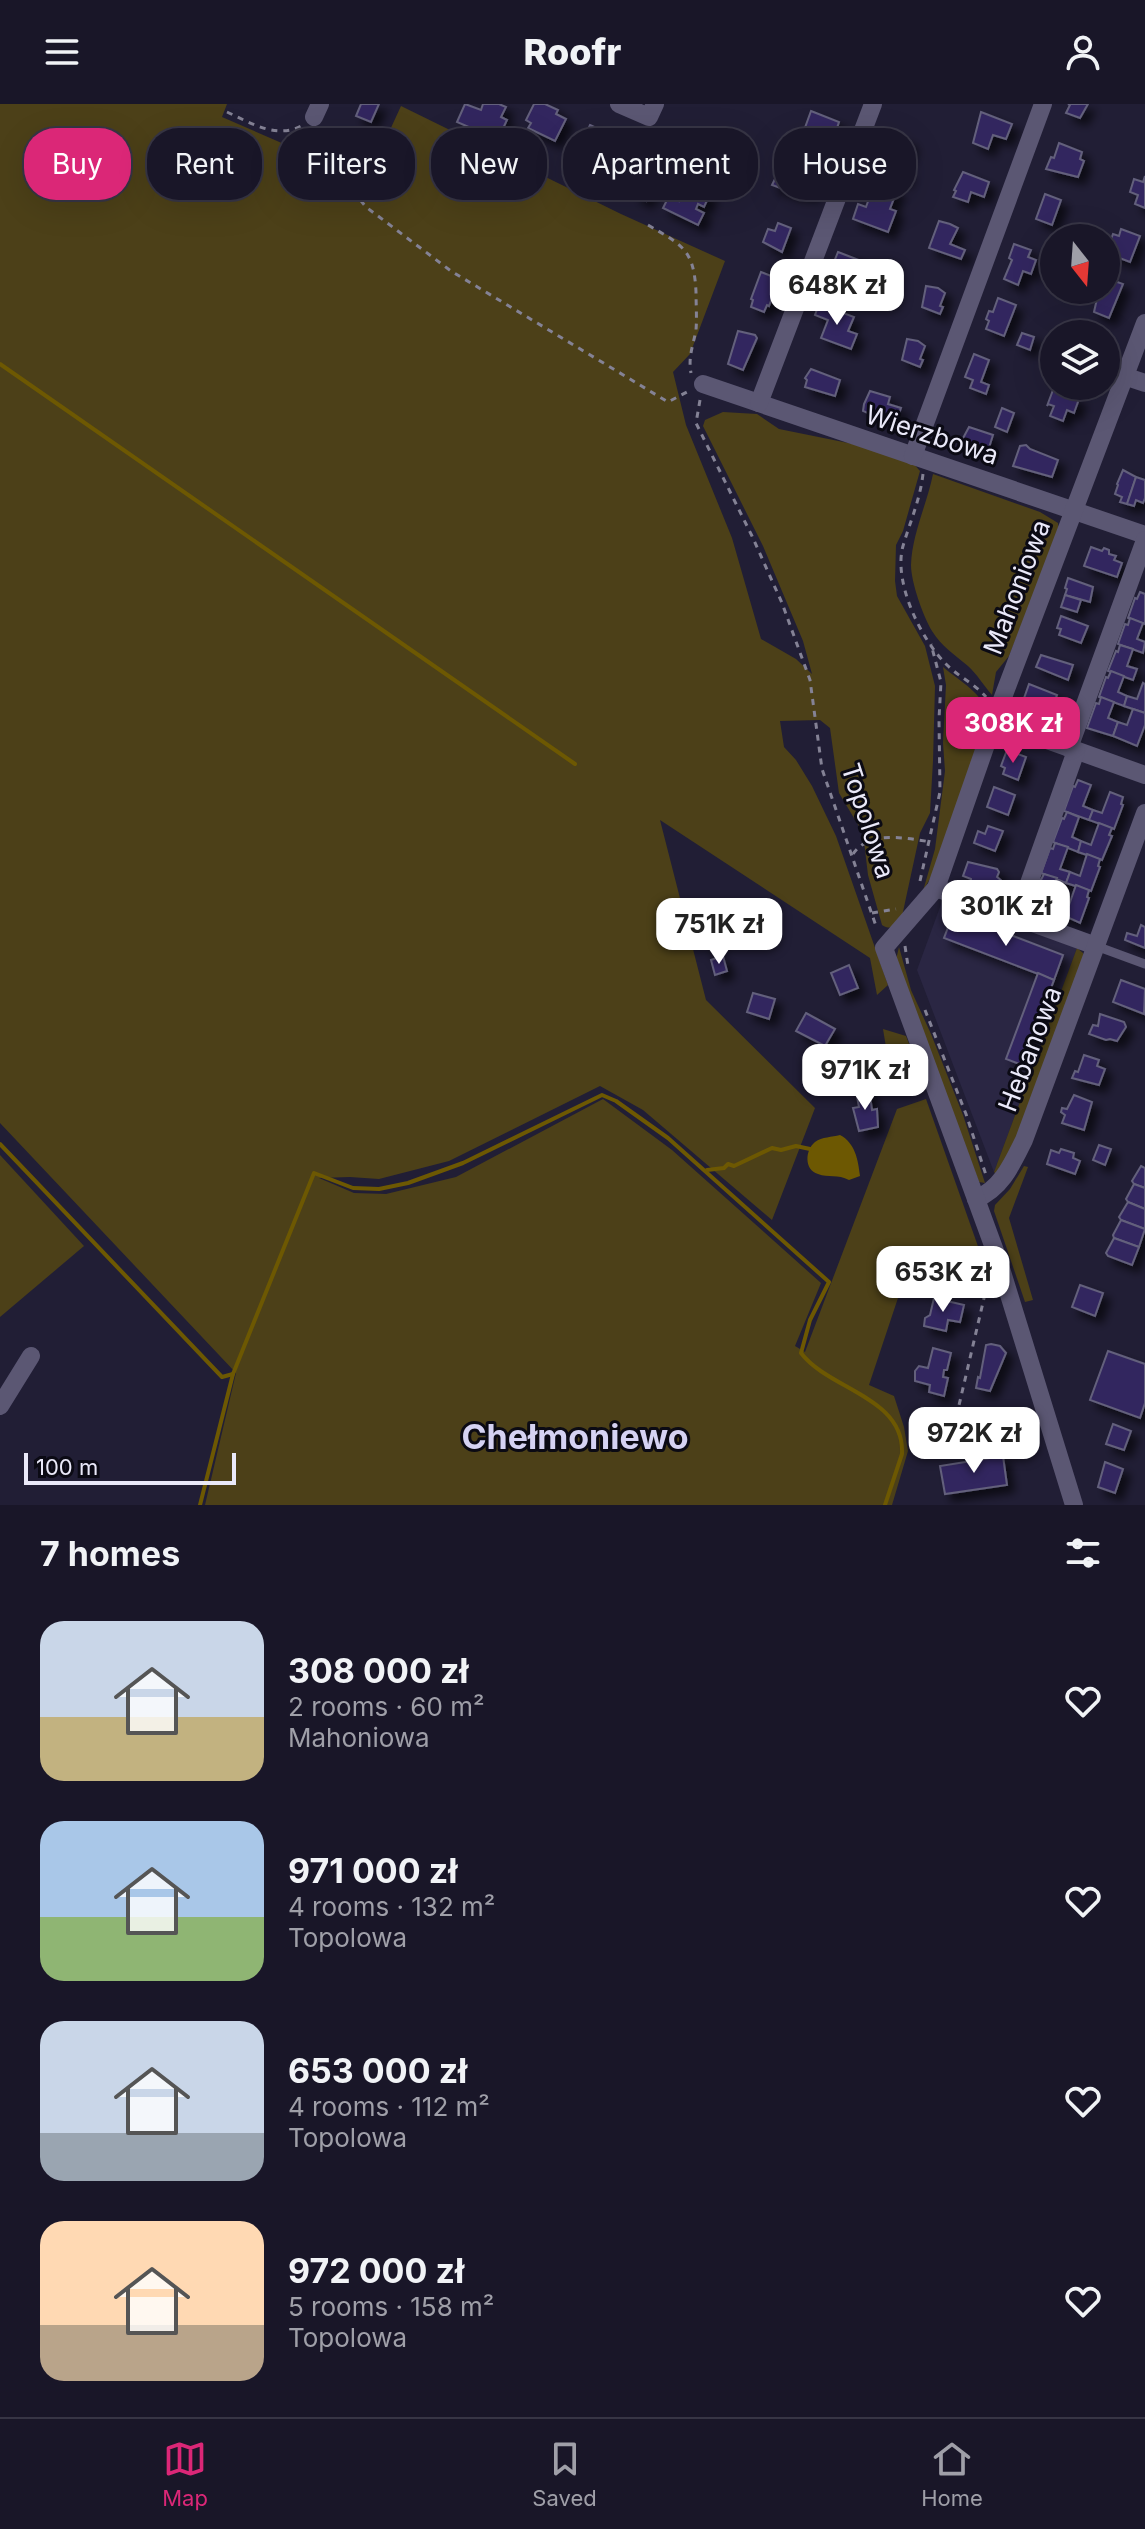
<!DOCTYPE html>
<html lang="en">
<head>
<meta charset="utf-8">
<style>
	body { margin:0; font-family:Inter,sans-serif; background:#262334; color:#f1f3f6; height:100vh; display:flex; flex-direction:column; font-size:30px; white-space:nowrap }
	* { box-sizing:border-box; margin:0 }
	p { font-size:26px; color:#9f9fa8 }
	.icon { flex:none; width:44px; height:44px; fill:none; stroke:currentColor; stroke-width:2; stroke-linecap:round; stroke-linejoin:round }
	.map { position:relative; height:1401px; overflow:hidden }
	.details { display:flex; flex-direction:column; background:#191628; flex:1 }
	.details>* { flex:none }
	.guide { position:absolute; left:24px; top:24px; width:1098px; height:72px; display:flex; gap:16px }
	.needle { width:52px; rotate:163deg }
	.buttons { position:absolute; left:1040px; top:120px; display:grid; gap:16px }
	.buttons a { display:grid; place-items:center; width:80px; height:80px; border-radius:50%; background:#191628; box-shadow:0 8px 32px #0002,0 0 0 2px #373545; font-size:40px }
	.scale { position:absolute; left:24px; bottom:20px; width:212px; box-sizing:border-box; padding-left:8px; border:4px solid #eae9f9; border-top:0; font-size:22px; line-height:28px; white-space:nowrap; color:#eae9f9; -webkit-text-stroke:6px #0b0a14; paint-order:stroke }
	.price { position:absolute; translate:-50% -68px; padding:0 18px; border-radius:16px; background:#fff; color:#222; font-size:26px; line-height:52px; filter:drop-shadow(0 2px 4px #0008) }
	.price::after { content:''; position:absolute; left:50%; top:48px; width:24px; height:18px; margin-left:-12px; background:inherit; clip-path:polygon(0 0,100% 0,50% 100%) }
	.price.current { background:#db2777; color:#fff }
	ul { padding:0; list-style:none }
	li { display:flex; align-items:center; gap:24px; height:200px; padding:0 40px }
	li span { display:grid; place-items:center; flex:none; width:224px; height:160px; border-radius:24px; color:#555 }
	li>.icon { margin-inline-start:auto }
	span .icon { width:96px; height:96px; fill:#fffc; stroke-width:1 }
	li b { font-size:34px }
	h2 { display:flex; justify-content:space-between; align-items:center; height:96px; padding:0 40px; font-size:34px }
	.pill { padding:0 28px; border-radius:32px; background:#191628; box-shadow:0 8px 32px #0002,0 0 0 2px #373545; font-size:28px; line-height:72px }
	.pill.current { background:#db2777; color:#fff }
	header { display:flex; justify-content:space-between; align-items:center; height:104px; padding:0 40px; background:#191628; font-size:36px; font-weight:800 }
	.tabs { display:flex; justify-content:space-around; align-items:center; height:112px; border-top:2px solid #373545; background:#191628; font-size:22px; color:#9f9fa8 }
	.tabs a { display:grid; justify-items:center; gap:4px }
	.tabs .current { color:#db2777 }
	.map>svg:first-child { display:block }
	.built { fill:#2a2643 }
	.green { fill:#4c4018 }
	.water { fill:#6d5802 }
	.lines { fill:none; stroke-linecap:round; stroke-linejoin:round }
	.stream { stroke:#6d5802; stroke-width:4 }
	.building { fill:#33275f; stroke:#63607c; stroke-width:2; filter:url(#shadow) }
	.path { stroke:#848295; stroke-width:3; stroke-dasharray:6 6; stroke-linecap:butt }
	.lane { stroke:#5b5773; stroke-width:9 }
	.street { stroke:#5b5773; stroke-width:18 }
	.labels { text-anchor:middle; stroke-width:6; stroke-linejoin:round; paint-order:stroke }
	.street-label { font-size:26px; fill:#eae9f9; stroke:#0b0a14 }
	.district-label { font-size:34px; font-weight:bold; fill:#d5d2f2; stroke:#0b0a14 }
</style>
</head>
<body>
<header><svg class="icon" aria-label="menu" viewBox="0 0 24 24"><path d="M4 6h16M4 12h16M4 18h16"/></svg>Roofr<svg class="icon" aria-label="person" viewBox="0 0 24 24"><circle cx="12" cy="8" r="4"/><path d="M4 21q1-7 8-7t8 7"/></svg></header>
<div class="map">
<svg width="1145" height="1401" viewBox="0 0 1145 1401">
	<defs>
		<filter id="shadow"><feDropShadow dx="7" dy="7" stdDeviation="4" flood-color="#0009"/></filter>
	</defs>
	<rect width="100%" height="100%" fill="#211e35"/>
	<path class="built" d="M943,795L1077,844L994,1068L917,866Z"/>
	<g class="green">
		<path d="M0,0H227L222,13L367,76L401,2L621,110L725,157L690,250L673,268L686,321L732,434L761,535L796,555L812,570L803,537L763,442L703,322L705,316L723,308L757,310L779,325L863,342L913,359L920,367L903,427L896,441L895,477L897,492L925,542L935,582L933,657L930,709L920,729L901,817C894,823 890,826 882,821L868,771L863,729L839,689L830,624L820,616L780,617L784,643L796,656L812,682L836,732L888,881L877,891L870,854L660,716L706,896L815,1004L772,1116L643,1006L600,982L449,1057L379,1075L350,1073L319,1074L354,1089L386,1090L456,1073L603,995L672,1046L821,1179L795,1242L805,1248L897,1005L926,995L980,1148L910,1158L869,1281L894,1292L904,1323L908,1347L892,1401H205L236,1269L0,1019Z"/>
		<path d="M933,370L1040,408L1058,419L1059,429L1009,552L996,568L992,591C984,582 977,570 968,562C955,551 941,542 932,527C923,512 911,478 911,461C912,430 927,400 933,370Z"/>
		<path d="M943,563C959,577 986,590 987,613L932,771L923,787L935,745L945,667L943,639L946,581Z"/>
		<path d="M899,843L911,886L931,930L963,1011L985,1079L979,1078L895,860Z"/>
		<path d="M1077,844L1083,849L1084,854L1020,1030L997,1071L994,1068Z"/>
		<path d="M883,925L906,932L924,978L922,982L894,992Z"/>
		<path d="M0,1051L84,1142L0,1213Z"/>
		<path d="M1024,1062L1028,1063L1009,1114L1033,1196L1025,1198L994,1107L995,1101L1010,1085Z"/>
	</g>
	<path class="water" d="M840,1031C855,1039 858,1055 860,1072L849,1076C838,1070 828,1074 818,1070C804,1066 805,1046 815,1038C822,1033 832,1033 840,1031Z"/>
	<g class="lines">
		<g class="stream">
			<path d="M0,260L575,660"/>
			<path d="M0,1040L222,1273L233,1270"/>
			<path d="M707,1066L724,1064L728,1060L734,1062L772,1044L781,1046L796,1042L810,1045"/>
			<path d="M200,1401L233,1270L314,1069L353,1084L379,1085L408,1079L463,1059L602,991L616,997L668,1034L829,1178L810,1216L801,1249C829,1286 905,1293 902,1350L885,1401"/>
		</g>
	</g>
	<g class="building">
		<path d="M361,0H379L371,18L356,12Z"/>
		<path d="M465,0L481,6L483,0H499L506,3L501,13L507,16L499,33L495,31L492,37L468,27L469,23L457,18Z"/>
		<path d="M534,0H545L558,6L556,10L566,15L555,37L528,24L531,19L526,16Z"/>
		<path d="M1068,0H1088L1080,14L1066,9L1070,1Z"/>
		<path d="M811,7L839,18L834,33L820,28L816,37L802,32Z"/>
		<path d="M981,8L1012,20L1006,35L993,31L988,45L973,39Z"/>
		<path d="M590,21L609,30L606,37L623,44L613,64L604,60L602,65L583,56L584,53L577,49Z"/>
		<path d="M883,27L910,37L908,44H910L901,63L888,59L891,47L878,42Z"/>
		<path d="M354,28L372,36L366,50L347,44Z"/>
		<path d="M1059,39L1082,48L1080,55L1084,57L1078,73L1046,65L1051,53L1054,54Z"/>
		<path d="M786,53L808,61L803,75L815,80L810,91L798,87L797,90L772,81Z"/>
		<path d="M648,61L660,67L646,97L634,91Z"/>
		<path d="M887,61L907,68L904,76L884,69Z"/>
		<path d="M963,68L989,78L984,93L971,88L968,98L953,93L956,87L954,86Z"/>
		<path d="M1145,72V104L1135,100L1138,91L1130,88L1134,75L1143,78Z"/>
		<path d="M875,78L897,86L890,105L896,107L888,128L853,115L858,100L866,103Z"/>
		<path d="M686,79L710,90L704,103L698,100L696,105L704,109L698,121L663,104L669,92L679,97Z"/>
		<path d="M1045,90L1061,96L1052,121L1036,115Z"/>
		<path d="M939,117L950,120L958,124L950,140L965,146L961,155L929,144Z"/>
		<path d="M778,119L791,124L782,148L763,138L768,125L775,127Z"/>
		<path d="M1121,125L1140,132L1130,158L1106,149L1113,130L1119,132Z"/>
		<path d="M1014,140L1031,146L1028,153L1036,156L1031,170L1023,167L1018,181L1004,175L1012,156L1009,154Z"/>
		<path d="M838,148L869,160L856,183L843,178L845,168L832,163Z"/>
		<path d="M761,168L779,175L769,202L767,201L764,208L751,203L753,196L751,195Z"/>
		<path d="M1106,174L1123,180L1109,214L1094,208L1099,186H1106Z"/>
		<path d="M926,182L938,184L945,189L940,202L943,203L940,210L922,203Z"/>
		<path d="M998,194L1016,201L1004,232L986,225L989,217L986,215L989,207L993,208Z"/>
		<path d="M819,200L854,213L848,227L857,230L851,245L821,234L828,216L815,211Z"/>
		<path d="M738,227L755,231L757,234L743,266L728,260Z"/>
		<path d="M1022,229L1034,233L1030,246L1017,241Z"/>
		<path d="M907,235L918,237L925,242L920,255L923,256L920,263L902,256Z"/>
		<path d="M974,250L989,256L981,278L989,281L986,290L970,284L973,276L965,273Z"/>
		<path d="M811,265L840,276L835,292L805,283L807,276L805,274Z"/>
		<path d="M1053,286L1079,295L1074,309L1067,306L1063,317L1050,312L1054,302L1048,300L1047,302Z"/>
		<path d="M870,287L890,293L888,300L901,304L895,321L863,307L864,300Z"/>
		<path d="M1002,304L1014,309L1007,328L995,323Z"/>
		<path d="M969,323L993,331L987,350L962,342L961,338Z"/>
		<path d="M1026,341L1030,345L1058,356L1052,373L1013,362L1020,342Z"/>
		<path d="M1123,366L1136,373L1127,400L1120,398L1122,393L1115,390L1118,381L1117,380Z"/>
		<path d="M1136,373L1145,376V394L1143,399L1136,396L1134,402L1127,400Z"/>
		<path d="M1091,443L1102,447L1104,444L1109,446V450L1116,452L1114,456L1122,459L1117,473L1084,462Z"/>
		<path d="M1068,474L1093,483L1090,498L1065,491L1067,485L1065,484Z"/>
		<path d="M1140,488L1145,490V520L1128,514L1135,494L1137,495Z"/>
		<path d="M1065,491L1081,496L1077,508L1061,503Z"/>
		<path d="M1061,512L1088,522L1081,539L1059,531L1061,525L1057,524Z"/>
		<path d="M1130,514L1143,519L1137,535L1145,538L1143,549L1118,540L1125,520L1128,521Z"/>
		<path d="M1120,541L1133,545L1127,562L1137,565L1133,576L1108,567L1116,547L1118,548Z"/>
		<path d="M1041,551L1073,561L1068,576L1036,563Z"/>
		<path d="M1111,567L1124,572L1118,588L1127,592L1124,602L1099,593L1106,573L1108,574Z"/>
		<path d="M1143,579L1145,580V609L1124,602L1127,592L1137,595Z"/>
		<path d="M1029,580L1057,591L1050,610L1051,606L1040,603L1039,606L1022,600Z"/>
		<path d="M1101,593L1114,598L1108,614L1118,618L1113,632L1087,624L1096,599L1099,600Z"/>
		<path d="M1133,605L1145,609V621L1137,642L1113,632L1118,618L1127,621Z"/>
		<path d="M1007,646L1026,653L1018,676L1003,670L1005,664L1001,662Z"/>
		<path d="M1078,676L1091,681L1083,702L1093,706L1089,716L1064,707L1073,682L1075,683Z"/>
		<path d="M994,683L1015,691L1008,711L987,703Z"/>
		<path d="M1110,688L1123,693L1121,700L1123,701L1114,725L1089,716L1093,706L1102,709Z"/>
		<path d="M1067,708L1079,713L1072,733L1081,737L1078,748L1053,738L1062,714L1064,715Z"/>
		<path d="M1099,719L1112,724L1109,731L1112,732L1102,756L1078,748L1081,737L1091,741Z"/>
		<path d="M988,722L1003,727L995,747L974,739L978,727L985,730Z"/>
		<path d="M1055,739L1068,743L1060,765L1070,768L1066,779L1041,769L1050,744L1053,745Z"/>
		<path d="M1087,750L1100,755L1098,762L1100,763L1091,787L1066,779L1070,768L1080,772Z"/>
		<path d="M968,758L997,765L999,768L997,773L1002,777L1001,780H995L992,785L971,777V775L963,772Z"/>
		<path d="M1044,770L1057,774L1052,786L1062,790L1056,808L1030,800L1039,775L1041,776Z"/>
		<path d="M1076,781L1089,786L1087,793L1089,794L1080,819L1056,808L1059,797L1069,801Z"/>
		<path d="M966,814L1063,851L1054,876L944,834L949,821L961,826Z"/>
		<path d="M1141,821L1145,823V844L1125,836L1127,829L1137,832Z"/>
		<path d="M723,852L727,867L715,871L711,856Z"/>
		<path d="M849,861L858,884L840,891L831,869Z"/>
		<path d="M1038,869L1054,876L1022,961L1006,955Z"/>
		<path d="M1121,876L1145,885L1144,910L1113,898Z"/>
		<path d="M753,889L775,895L769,915L747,908Z"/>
		<path d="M806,909L835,925L825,942L796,927Z"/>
		<path d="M1100,910L1124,918L1126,923L1117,937L1110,935L1106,936L1089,930L1093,921L1098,922Z"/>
		<path d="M1084,951L1099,956L1097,962L1105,965L1099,981L1072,974L1075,967L1078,968Z"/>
		<path d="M869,985L872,1006L877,1005L878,1023L859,1027L853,1004L859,1003L856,987Z"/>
		<path d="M1074,991L1092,998L1084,1026L1062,1019L1065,1011L1061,1008L1062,1004L1067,1005Z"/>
		<path d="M1099,1041L1111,1045L1105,1061L1093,1056Z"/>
		<path d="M1061,1045L1074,1049L1073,1054L1080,1057L1075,1070L1047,1060L1051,1046L1059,1049Z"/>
		<path d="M1141,1062L1145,1064V1084L1134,1080L1132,1077Z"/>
		<path d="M1134,1080L1145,1084V1105L1128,1098L1126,1095Z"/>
		<path d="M1128,1098L1145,1105V1125L1121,1116L1119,1113Z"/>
		<path d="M1121,1116L1145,1125L1139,1143L1114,1134L1113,1131Z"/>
		<path d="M1114,1134L1139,1143L1132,1161L1108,1152L1106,1149Z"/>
		<path d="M954,1157L973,1162L966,1183H961L957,1181V1178L950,1176Z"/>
		<path d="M1080,1181L1103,1189L1095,1212L1072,1203Z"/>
		<path d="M934,1194L964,1201L960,1218L948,1216L946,1227L924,1222L925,1214L930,1211Z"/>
		<path d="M991,1240L1000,1242L1006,1249L990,1287L976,1284L978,1273L980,1274L986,1241Z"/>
		<path d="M933,1244L951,1249L947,1266H944L943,1273L948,1274L944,1292L929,1288L930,1281L915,1277V1267L919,1262L928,1264Z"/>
		<path d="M1108,1247L1145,1260V1299L1140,1314L1090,1296Z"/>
		<path d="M1005,1307L1008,1321L1019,1318L1023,1333L983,1345L979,1330L988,1327L984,1314Z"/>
		<path d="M1113,1320L1131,1327L1124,1346L1106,1340Z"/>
		<path d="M1003,1352L1007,1381L945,1390L940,1362Z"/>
		<path d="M1105,1358L1123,1365L1115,1389L1098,1383Z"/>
	</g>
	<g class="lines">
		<g class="path">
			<path d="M227,8C251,19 277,36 303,21"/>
			<path d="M315,27L321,47L342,70L349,82L366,103L451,167L668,298L689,287"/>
			<path d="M648,121C682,141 694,145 696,188C696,200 697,214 696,226C693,242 688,253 691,269"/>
			<path d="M700,296L696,319L752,432L782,499L810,576L822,665L877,825"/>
			<path d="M923,370C920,396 910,418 903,442C893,478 921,536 947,561C959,573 975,580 986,593"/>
			<path d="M853,750C869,726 906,734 931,738"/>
			<path d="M920,777L940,688L939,615L941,578L931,540"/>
			<path d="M872,809L896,805"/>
			<path d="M905,842L908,862"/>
			<path d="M925,906L966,1010L986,1071"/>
			<path d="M937,1336L946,1337L953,1327L988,1177"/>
		</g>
		<path class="lane" d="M1096,842L1145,860"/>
		<g class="street">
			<path d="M619,0L649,13L655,0"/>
			<path d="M314,13L320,0"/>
			<path d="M1124,272L1145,279"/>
			<path d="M703,280L1145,431"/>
			<path d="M759,299L873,0"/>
			<path d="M913,352L1043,0"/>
			<path d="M994,617L1145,671"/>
			<path d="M1069,644L1145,436"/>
			<path d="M936,784L1096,842"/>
			<path d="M1017,813L1076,647"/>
			<path d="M976,1095C1002,1084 1012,1060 1024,1036L1145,709"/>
			<path d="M0,1302L31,1252"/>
			<path d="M1074,1401L998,1155L884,844L936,784L997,609L1145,219"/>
		</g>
	</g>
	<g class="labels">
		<g class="street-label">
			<text transform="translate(932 331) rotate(18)" y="9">Wierzbowa</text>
			<text transform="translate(1017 483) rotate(-69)" y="9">Mahoniowa</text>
			<text transform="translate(868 717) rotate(72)" y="9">Topolowa</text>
			<text transform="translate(1030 945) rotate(-69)" y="9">Hebanowa</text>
		</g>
		<g class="district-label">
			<text x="575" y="1345">Chełmoniewo</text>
		</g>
	</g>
</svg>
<div class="buttons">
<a><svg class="needle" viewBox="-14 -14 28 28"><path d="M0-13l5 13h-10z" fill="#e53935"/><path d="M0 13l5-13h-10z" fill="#9f9fa8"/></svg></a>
<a><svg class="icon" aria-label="layers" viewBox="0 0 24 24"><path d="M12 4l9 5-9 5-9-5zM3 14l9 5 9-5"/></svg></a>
</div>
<div class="scale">100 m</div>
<b class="price" style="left:837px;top:223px">648K zł</b>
<b class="price current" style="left:1013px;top:661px">308K zł</b>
<b class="price" style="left:1006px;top:844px">301K zł</b>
<b class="price" style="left:719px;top:862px">751K zł</b>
<b class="price" style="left:865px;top:1008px">971K zł</b>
<b class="price" style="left:943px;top:1210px">653K zł</b>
<b class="price" style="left:974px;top:1371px">972K zł</b>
<div class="guide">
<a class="pill current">Buy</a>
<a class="pill">Rent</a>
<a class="pill">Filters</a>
<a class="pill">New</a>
<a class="pill">Apartment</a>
<a class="pill">House</a>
</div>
</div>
<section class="details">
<h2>7 homes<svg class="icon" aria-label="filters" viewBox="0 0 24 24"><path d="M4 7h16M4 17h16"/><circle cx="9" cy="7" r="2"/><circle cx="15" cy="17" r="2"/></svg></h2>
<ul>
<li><span style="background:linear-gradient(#c9d6e8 60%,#c2b280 0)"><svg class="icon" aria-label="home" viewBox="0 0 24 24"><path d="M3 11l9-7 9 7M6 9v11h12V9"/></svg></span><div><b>308 000 zł</b><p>2 rooms · 60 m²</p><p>Mahoniowa</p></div><svg class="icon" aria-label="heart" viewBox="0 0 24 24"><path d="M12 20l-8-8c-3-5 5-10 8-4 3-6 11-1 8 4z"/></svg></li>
<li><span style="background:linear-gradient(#a9c7e8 60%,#8fb573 0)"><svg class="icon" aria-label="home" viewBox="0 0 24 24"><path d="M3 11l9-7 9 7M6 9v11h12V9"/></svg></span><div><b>971 000 zł</b><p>4 rooms · 132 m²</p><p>Topolowa</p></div><svg class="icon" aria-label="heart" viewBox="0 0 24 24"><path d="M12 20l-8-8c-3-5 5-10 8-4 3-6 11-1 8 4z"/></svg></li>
<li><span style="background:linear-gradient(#c9d6e8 70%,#9aa5b1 0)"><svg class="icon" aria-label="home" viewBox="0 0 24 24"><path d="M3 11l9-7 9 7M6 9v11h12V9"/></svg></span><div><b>653 000 zł</b><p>4 rooms · 112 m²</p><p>Topolowa</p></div><svg class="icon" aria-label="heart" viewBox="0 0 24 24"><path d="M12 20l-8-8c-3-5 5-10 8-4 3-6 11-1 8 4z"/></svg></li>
<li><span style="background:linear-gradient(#ffd9b3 65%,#b9a48a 0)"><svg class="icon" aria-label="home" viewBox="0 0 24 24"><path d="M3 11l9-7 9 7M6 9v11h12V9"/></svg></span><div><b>972 000 zł</b><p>5 rooms · 158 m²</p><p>Topolowa</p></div><svg class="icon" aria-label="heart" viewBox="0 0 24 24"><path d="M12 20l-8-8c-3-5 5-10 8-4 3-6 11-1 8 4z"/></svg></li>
</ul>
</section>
<nav class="tabs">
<a class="current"><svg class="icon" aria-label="map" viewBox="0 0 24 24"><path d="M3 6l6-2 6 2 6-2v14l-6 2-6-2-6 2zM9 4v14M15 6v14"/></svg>Map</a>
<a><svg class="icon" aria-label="saved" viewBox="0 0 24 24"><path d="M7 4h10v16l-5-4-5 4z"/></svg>Saved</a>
<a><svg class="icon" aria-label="home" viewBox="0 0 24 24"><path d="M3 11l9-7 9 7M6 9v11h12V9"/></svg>Home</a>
</nav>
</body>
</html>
